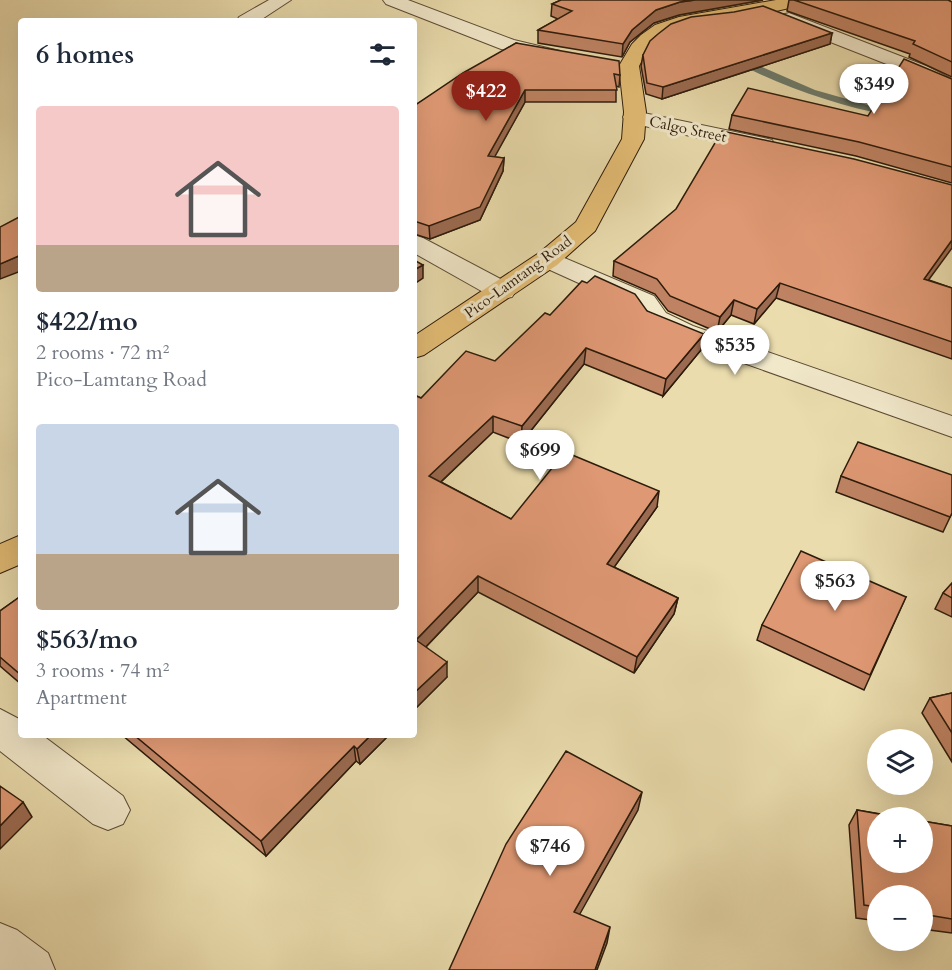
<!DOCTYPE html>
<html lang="en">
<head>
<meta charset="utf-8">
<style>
	body { margin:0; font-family:Cardo,serif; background:#f2f2f3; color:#1f2937; height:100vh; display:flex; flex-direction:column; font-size:22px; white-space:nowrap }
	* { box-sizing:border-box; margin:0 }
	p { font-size:20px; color:#747a83 }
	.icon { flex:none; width:33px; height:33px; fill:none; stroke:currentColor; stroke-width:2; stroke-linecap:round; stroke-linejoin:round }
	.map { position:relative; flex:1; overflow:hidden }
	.side { position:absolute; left:18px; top:18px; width:399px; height:720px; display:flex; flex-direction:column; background:#fff; border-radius:6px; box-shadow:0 6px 24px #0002 }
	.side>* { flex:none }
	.tools { position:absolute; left:867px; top:729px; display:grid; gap:12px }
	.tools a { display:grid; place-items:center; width:66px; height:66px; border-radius:50%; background:#fff; box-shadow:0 6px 24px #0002; font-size:30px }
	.price { position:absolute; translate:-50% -51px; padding:0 14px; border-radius:21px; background:#fff; color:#222; font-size:20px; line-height:39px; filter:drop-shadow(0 2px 3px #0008) }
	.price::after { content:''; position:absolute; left:50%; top:36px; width:18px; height:14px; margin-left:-9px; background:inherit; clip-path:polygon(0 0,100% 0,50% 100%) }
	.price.active { background:#8f2418; color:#fff }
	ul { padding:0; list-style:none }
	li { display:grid; align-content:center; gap:12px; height:318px; padding:0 18px }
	li span { display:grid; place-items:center; height:186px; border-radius:6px; color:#555 }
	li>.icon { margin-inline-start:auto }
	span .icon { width:108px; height:108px; fill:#fffc; stroke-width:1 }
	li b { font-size:26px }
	h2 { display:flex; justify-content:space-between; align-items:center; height:72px; padding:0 18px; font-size:26px }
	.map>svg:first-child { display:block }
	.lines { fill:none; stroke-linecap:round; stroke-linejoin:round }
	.stream { fill:#6d7b6d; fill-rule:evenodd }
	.minor-casing { stroke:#5c4b34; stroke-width:2 }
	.major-casing { stroke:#2d1b0b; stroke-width:2 }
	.minor { fill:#f1e8ca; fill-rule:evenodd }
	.major { fill:#e5be76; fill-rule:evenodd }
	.wall { fill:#bf8363; stroke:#2d1b0b; stroke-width:1.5 }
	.shaded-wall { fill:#9b6a50; stroke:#2d1b0b; stroke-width:1.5 }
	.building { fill:#de9873; stroke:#2d1b0b; stroke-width:1.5 }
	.labels { text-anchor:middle; stroke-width:6; stroke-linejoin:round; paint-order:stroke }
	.far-street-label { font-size:15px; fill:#2d1b0b; stroke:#f1e8ca }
</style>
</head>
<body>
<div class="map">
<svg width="952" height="970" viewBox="0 0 952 970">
	<rect width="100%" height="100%" fill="#eadcad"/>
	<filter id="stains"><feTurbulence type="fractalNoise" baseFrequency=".00333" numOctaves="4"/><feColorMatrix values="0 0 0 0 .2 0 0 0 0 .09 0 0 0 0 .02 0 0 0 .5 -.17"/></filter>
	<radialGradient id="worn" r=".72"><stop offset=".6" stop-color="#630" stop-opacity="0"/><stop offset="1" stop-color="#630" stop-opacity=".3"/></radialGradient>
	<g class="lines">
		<path class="stream" d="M733,57H739L815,90L896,113L891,116C835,105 783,87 733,61Z"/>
		<defs>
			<g id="minor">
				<path d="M269,0H291L259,21H237L239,17Z"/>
				<path d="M383,0H408L514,40L560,51L563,55L560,59L553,61L501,49L386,4Z"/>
				<path d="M789,13L926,66L952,79V93L912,74L782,23L780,19L782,15Z"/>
				<path d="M634,111L764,138L772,140L775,145L772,150L764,152L626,122L623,117L626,112Z"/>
				<path d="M414,235L423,238L512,285L516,291L512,297L502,299L492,297L414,253Z"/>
				<path d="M548,251L654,296L666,313L693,326L952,416V437L673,338L646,325L634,308L539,265L535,259L539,253Z"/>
				<path d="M0,709L21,720V735H42L123,796L130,810L123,824L108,830L93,824L0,751Z"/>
				<path d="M0,923L17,930L48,953L55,970H0Z"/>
			</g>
			<g id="major">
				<path d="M776,0H810L807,4L732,21L689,26L669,33L655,43L647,51L639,66L646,112L644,139L595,231L557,265L424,355L414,358V336L539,253L576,222L622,139L624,112L619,66L632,44L641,35L655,25L679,17Z"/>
				<path d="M21,535V564L0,573V544Z"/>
			</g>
		</defs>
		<use href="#minor" class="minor-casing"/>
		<use href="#major" class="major-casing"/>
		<use href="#minor" class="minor"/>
		<use href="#major" class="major"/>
	</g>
	<g class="wall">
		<path d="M561,0H763L679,15L654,23L630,42L622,57L538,43V30L558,19L551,16L552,4Z"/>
		<path d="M789,0H948L952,2V77L909,57L910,54L787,11Z"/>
		<path d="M832,33L830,44L662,99L646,94L641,66L643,55Z"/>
		<path d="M516,43L620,75L619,87L616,86V102H525L494,157L504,158L503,171L480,220L430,239L414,234V106Z"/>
		<path d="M952,79V183L856,156L729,129L732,115L868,116Z"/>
		<path d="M614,261L929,280L952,288V359L776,298L754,324L731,315L717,332L668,311L655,294L613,276Z"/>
		<path d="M647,311L701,350L663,396L584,364L521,443L493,432L441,482L511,519L657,507L614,567L678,598L674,614L634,673L478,592L426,647L447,677L414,710V395L421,398L495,361L550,315Z"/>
		<path d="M841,476L952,513L943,532L836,492Z"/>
		<path d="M952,583V617L935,609L943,593Z"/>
		<path d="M21,596V684L0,666V611Z"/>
		<path d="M906,597L864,690L757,640L762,625Z"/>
		<path d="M952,693V762L922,713L930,698Z"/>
		<path d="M122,735H389L360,764L356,761L266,856Z"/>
		<path d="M857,810L952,826V933L922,929V896H878V921L856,918L849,825Z"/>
	</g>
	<g class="shaded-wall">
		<path d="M695,0H763L679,15L654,23L630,42L622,57L623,44L632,30L656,10L680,2Z"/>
		<path d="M832,33L830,44L662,99L663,87Z"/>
		<path d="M525,90V102L488,169V156Z"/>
		<path d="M504,158L503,171L480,220L430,239L429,226Z"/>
		<path d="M952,240V248L919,293L924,279Z"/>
		<path d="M21,255V271L0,279V264Z"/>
		<path d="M423,265V278L414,284V270Z"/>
		<path d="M780,283L776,298L754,324L757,309Z"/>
		<path d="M734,300L731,315L717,332L720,317Z"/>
		<path d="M704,334L701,350L663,396L666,379Z"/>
		<path d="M586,348L584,364L521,443L522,426Z"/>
		<path d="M493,416V432L430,492L429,476Z"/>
		<path d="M659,491L657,507L605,580L607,564Z"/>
		<path d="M478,576V592L417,656L416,640Z"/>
		<path d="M678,598L674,614L634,673L637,657Z"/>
		<path d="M447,662V677L414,710V693Z"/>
		<path d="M371,735H389L360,764L357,749Z"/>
		<path d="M354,746L356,761L266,856L261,841Z"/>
		<path d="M642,792L638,810L572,928L574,912Z"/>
		<path d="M23,802L32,817L0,849V826Z"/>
		<path d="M610,927L607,943L597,970H595Z"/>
	</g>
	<g class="building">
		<path d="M561,0H695L680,2L656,10L632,30L623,44L538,30L572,11L552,4Z"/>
		<path d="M794,0H948L952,2V62L913,44L915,41Z"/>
		<path d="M763,6L832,33L663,87L647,83L643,55L650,41L658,34L671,24L691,17L734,12Z"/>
		<path d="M516,43L619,61L620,75L614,74L617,90H525L488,156L504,158L480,207L429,226L414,221V106L463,73Z"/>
		<path d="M904,59L952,79V167L859,142L732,115L748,88L868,116Z"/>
		<path d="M722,131L854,159L952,185V240L924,279L952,288V342L780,283L757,309L734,300L720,317L670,296L657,279L614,261L676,209Z"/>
		<path d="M21,216V255L0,264V227Z"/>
		<path d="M414,260L423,265L414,270Z"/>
		<path d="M595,276L635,294L647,311L704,334L666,379L586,348L522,426L493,416L429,476L511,519L565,452L659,491L607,564L678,598L637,657L478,576L416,640L447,662L414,693V395L421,398L466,351L495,361L545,313L550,315L582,281L587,283Z"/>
		<path d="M858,442L952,475V513L950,517L841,476Z"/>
		<path d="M801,551L906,597L870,675L762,625Z"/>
		<path d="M952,583V598L943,593Z"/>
		<path d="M21,596V675L0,657V611Z"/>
		<path d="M952,693V733L930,698Z"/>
		<path d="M134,735H371L357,749L354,746L261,841Z"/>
		<path d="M566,751L642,792L574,912L610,927L595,970H449L506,844Z"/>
		<path d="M0,786L23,802L0,826Z"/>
		<path d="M857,810L901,818H878V862H922V821L952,826V919L922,914V896H878V907L864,905Z"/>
	</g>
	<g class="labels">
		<g class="far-street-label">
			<text transform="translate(688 129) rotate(12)" y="5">Calgo Street</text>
			<text transform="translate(518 277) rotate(-36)" y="5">Pico-Lamtang Road</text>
		</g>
	</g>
	<rect width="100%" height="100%" filter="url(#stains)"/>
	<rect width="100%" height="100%" fill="url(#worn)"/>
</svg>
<div class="tools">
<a><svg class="icon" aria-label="layers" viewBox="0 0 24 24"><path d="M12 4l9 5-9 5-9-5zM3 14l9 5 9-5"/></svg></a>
<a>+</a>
<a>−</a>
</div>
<b class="price" style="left:874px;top:115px">$349</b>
<b class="price active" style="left:486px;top:122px">$422</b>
<b class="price" style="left:735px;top:376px">$535</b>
<b class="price" style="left:540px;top:481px">$699</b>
<b class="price" style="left:835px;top:612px">$563</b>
<b class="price" style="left:550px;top:877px">$746</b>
<section class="side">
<h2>6 homes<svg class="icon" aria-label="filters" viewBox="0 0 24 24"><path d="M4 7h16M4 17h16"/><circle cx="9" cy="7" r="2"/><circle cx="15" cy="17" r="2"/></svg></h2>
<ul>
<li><span style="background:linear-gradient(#f6c9c9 75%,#b9a48a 0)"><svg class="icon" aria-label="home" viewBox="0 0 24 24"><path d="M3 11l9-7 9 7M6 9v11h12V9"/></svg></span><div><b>$422/mo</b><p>2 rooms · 72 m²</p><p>Pico-Lamtang Road</p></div></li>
<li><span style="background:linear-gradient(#c9d6e8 70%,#b9a48a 0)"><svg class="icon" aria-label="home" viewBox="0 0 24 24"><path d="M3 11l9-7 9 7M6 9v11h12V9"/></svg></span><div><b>$563/mo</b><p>3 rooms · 74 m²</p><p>Apartment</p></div></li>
</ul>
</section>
</div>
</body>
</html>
